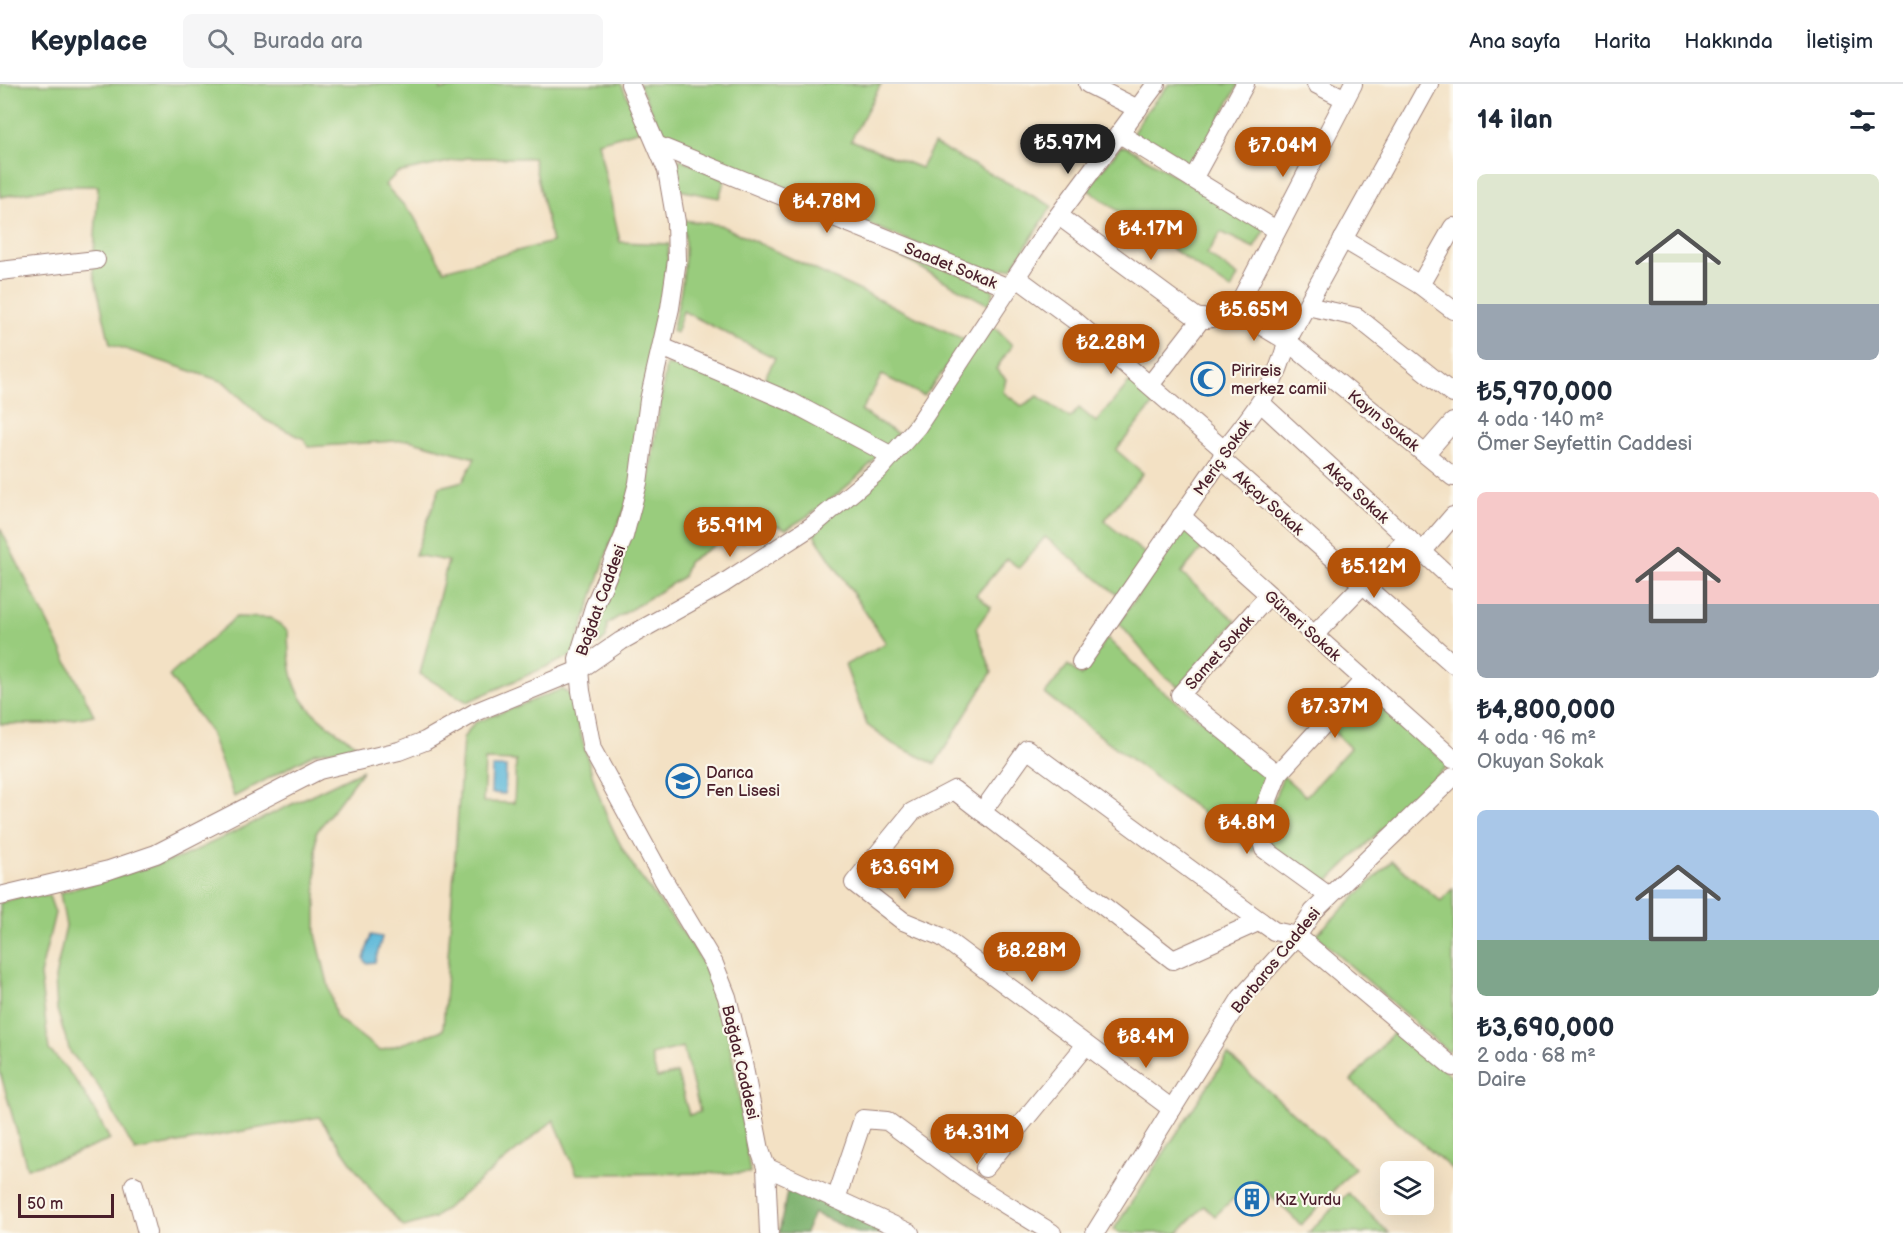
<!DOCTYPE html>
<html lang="tr">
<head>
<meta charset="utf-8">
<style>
	body { margin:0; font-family:"Balsamiq Sans",sans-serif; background:#f6f6f7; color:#1f2937; height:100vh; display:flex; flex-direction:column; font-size:22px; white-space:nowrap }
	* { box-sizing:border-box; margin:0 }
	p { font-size:20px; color:#747a83 }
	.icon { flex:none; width:33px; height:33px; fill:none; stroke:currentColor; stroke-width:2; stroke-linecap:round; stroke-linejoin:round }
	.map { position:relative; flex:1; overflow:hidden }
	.drawer { display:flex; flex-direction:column; background:#fff; width:450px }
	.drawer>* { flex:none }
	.tools { position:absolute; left:1380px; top:1077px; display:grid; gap:12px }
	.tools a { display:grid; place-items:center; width:54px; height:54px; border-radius:9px; background:#fff; box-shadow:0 6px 24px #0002; font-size:30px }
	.scale { position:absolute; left:18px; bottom:15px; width:96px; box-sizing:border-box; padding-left:6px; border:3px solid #4a1f2b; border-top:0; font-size:16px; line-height:21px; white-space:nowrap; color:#4a1f2b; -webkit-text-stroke:4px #fbf7ec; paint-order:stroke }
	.price { position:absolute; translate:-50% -51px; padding:0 14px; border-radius:21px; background:#b45309; color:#fff; font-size:20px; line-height:39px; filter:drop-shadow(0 2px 3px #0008) }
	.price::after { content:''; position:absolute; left:50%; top:36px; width:18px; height:14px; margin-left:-9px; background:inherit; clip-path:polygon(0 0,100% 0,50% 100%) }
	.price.active { background:#222; color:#fff }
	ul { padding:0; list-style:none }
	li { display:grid; align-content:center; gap:12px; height:318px; padding:0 24px }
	li span { display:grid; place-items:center; height:186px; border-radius:9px; color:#555 }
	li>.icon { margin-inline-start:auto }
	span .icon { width:108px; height:108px; fill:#fffc; stroke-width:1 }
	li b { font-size:26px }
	h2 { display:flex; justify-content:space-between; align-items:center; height:72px; padding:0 24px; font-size:26px }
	header { display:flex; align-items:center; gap:36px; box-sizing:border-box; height:84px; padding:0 30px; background:#fff; border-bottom:2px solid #e0e1e3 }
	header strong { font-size:28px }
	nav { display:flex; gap:33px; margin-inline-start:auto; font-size:21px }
	.search { width:420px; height:54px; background:#f6f6f7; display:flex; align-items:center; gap:15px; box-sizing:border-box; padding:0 21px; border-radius:9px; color:#747a83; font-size:22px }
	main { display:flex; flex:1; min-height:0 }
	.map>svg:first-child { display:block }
	.green { fill:#99cc7d; stroke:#727654; stroke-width:1.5; fill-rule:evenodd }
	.forest { fill:#7ab06c; stroke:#62684c; stroke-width:1.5 }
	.water { fill:#5bb8d9; stroke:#526c82; stroke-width:1.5 }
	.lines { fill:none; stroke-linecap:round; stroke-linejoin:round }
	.minor-casing { stroke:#9e8078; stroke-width:20 }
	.minor { stroke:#fff; stroke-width:18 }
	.labels { text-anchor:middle; stroke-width:4.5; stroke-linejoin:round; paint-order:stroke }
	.street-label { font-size:16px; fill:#4a1f2b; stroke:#fbf7ec }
	.poi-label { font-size:16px; fill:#4a1f2b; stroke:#fbf7ec; text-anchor:start }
</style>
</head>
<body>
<header>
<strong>Keyplace</strong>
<div class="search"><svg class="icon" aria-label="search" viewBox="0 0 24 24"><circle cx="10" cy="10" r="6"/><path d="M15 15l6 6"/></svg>Burada ara</div>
<nav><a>Ana sayfa</a><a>Harita</a><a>Hakkında</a><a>İletişim</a></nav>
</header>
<main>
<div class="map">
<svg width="1453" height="1149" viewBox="0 0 1453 1149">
	<rect width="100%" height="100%" fill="#fbf7ec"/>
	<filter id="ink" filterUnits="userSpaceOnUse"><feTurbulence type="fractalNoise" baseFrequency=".0167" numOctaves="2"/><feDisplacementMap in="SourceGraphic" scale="12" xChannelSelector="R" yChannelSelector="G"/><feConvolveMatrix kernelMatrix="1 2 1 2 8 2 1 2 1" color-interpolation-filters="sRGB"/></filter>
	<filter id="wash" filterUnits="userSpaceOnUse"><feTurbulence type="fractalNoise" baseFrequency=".008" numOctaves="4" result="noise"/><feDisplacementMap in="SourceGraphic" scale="24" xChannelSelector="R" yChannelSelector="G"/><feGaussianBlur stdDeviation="1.35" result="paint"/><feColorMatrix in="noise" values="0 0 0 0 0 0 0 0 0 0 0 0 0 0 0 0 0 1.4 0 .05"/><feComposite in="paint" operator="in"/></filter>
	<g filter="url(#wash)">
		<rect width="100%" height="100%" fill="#f3e1c4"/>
		<g class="green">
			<path d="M0,0H440L441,6L476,0H621L636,29L641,46L598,58L620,158L669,160L665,209L629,415L610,460L573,571L467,618L420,590L448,477L415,471L440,403L463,397L475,374L409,356L308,363L304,355L265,336L224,298L110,260L93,187L98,102H63L0,113ZM467,74H533L552,158L444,186L413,131L385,101L397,89Z"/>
			<path d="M639,0H881L851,56L921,84L934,60L1052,122L1012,184L981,186L666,58Z"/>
			<path d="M1169,0H1239L1191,85L1132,51L1145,29Z"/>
			<path d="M1120,63H1127L1265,145L1254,164L1221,148L1207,170L1238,192L1231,206L1087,105Z"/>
			<path d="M681,75L725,95L719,114L679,106L675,79Z"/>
			<path d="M683,136L720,141L967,257L924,312L882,291L861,327L898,350L885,363L760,303L775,274L683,227L676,249L672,247C681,210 689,174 683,136Z"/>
			<path d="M854,148L989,201L994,208L989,221Z"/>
			<path d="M993,242L1012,261L996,285L1006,295L1003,308L1022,322L1038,312L1070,334L1079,324L1096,338L1133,294L1157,316L1116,366L1143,389L1104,437L1148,472L1120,513L1045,453L1019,484L1007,475L976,511L991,523L976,544L992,588L935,680L893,660L867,641L845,581L886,559L814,451Z"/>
			<path d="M666,281L687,284L773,318L880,369C856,398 819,427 786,445L772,440L757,446L743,458L716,460L688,478L683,493L607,540L606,554L599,560L595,558L598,534L626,462L649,393Z"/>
			<path d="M1183,442L1204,462L1181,489L1236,537L1180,604L1162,590L1119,539Z"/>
			<path d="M0,444L94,631L47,640H0Z"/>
			<path d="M236,533L271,534L288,547C289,615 304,626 358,662L315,669L234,713L209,646L169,592Z"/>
			<path d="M1107,554L1155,601L1262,682L1266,697L1249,739L1254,768L1045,610L1068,581L1081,592Z"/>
			<path d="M1362,604L1448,681L1326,799L1267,760L1263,744L1283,692L1306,712L1350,664L1328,642Z"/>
			<path d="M562,605L571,612C586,670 600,733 634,783C655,816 688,849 705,884C734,947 740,1021 750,1089L577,1090L554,1036L434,1134L404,1143L373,1109L319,1033L135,1067L97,1000L70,968L57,926L55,894L66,842L60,809L182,773L363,686L316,749V850L336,933L380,967L443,946L463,654L474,639ZM485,676L516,677L514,719L483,718ZM683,963L700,1028L689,1031L677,989L657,994L651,971Z"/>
			<path d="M1392,777L1441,817L1453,804V963L1448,968L1316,851Z"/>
			<path d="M22,812H49L55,829L40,891L49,966C76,991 93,1023 110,1056L64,1074L27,1084L0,988V819Z"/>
			<path d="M1397,944L1453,994V1086L1351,997Z"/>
			<path d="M1228,971L1355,1084L1301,1141L1254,1095L1215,1132L1204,1122L1178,1149H1119L1114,1145Z"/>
			<path d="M1348,1109L1389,1149H1308Z"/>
		</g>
		<path class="forest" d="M797,1102L900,1149H858L814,1129L805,1149H779L787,1108Z"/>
		<g class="water">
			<path d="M492,683H506L505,710L491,709Z"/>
			<path d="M371,851L382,853L375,878L366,879L364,875Z"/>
		</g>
	</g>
	<g filter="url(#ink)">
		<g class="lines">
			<defs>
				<g id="minor">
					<path d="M630,0L667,86L676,138L677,176L670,224L649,316L638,399L624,452L594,523L578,575L581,607L592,665L663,795L714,880L727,913L742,974L760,1066L766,1083L769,1149"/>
					<path d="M1088,0L1138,25"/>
					<path d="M1316,0L1345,15"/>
					<path d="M1120,50L1276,146"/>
					<path d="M659,62L1009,204"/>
					<path d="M1193,95L1245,0"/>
					<path d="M1059,132L1196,233L1207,235L1234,229L1353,0"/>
					<path d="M1343,155L1420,201L1453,226"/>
					<path d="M0,187L96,176"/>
					<path d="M1016,193L1073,235L1224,366"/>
					<path d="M1420,201L1453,143"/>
					<path d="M1307,222L1357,233L1453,310"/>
					<path d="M1234,229L1245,232L1287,257L1453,393"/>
					<path d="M662,263L791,318L892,372"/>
					<path d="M1150,301L1202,234"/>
					<path d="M1261,319L1453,496"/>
					<path d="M1426,369L1453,338"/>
					<path d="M1221,375L1453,580"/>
					<path d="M1181,432L1453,675"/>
					<path d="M1422,468L1453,432"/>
					<path d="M1269,511L1180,611L1278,690"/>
					<path d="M1314,551L1408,454"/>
					<path d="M1081,578L1221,375L1224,366C1251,332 1278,300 1287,257L1429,0"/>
					<path d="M982,728L1027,665L1260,837L1274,847L1297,852L1453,983"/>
					<path d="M0,812L109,786L156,770L319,686L399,667L425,657L476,628L579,586L621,557L721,501L812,442L879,386L917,343L1046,148L1156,0"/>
					<path d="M1329,812L1264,765L1258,741L1278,690L1364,596"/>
					<path d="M1172,1025L942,853L903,837L854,799L912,728L954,706L1173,876L1260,837"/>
					<path d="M766,1083L910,1149"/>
					<path d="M985,1084L1085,962"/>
					<path d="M134,1101L147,1149"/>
					<path d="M836,1115L863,1035L887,1037L974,1101L1052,1149"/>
					<path d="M1095,1149L1241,914L1297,852L1313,828L1453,693"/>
				</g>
			</defs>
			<use href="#minor" class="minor-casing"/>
			<use href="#minor" class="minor"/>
		</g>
	</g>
	<defs>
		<symbol id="mosque-ring" viewBox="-11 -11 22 22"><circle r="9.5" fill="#fbf7ec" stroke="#1f6fb2" stroke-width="1.5"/><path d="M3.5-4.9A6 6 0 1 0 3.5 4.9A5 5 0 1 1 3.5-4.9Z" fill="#1f6fb2"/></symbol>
		<symbol id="school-ring" viewBox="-11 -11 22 22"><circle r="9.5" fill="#fbf7ec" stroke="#1f6fb2" stroke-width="1.5"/><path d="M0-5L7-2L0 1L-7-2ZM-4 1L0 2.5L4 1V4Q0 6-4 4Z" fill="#1f6fb2"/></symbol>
		<symbol id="building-ring" viewBox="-11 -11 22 22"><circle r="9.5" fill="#fbf7ec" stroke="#1f6fb2" stroke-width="1.5"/><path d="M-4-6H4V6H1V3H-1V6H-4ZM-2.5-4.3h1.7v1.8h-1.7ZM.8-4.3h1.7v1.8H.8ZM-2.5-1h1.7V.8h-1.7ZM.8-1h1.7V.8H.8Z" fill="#1f6fb2"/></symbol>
	</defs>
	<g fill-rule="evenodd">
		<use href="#mosque-ring" x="1189" y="276" width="38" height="38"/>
		<use href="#school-ring" x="664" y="678" width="38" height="38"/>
		<use href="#building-ring" x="1233" y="1096" width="38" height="38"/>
	</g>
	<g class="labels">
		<g class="street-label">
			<text transform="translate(951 181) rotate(22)" y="6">Saadet Sokak</text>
			<text transform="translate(1384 336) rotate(39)" y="6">Kayın Sokak</text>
			<text transform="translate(1222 373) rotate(-55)" y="6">Meriç Sokak</text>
			<text transform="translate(1357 408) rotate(43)" y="6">Akça Sokak</text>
			<text transform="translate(1269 418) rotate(42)" y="6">Akçay Sokak</text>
			<text transform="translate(600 516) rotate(-70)" y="6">Bağdat Caddesi</text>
			<text transform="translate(1303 541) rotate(42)" y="6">Güneri Sokak</text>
			<text transform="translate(1219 568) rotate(-48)" y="6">Samet Sokak</text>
			<text transform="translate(1275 876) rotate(-51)" y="6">Barbaros Caddesi</text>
			<text transform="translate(741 978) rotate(77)" y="6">Bağdat Caddesi</text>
		</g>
		<g class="poi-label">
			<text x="1231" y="292">Pirireis<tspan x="1231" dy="18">merkez camii</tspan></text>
			<text x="706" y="694">Darıca<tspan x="706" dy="18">Fen Lisesi</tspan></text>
			<text x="1275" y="1121">Kız Yurdu</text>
		</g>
	</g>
</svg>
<div class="tools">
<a><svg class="icon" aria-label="layers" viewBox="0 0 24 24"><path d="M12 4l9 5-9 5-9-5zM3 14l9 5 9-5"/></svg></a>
</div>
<div class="scale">50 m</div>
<b class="price active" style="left:1068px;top:91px">₺5.97M</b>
<b class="price" style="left:1283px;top:94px">₺7.04M</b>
<b class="price" style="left:827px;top:150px">₺4.78M</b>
<b class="price" style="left:1151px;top:177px">₺4.17M</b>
<b class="price" style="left:1254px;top:258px">₺5.65M</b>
<b class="price" style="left:1111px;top:291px">₺2.28M</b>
<b class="price" style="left:730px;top:474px">₺5.91M</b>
<b class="price" style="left:1374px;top:515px">₺5.12M</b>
<b class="price" style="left:1335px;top:655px">₺7.37M</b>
<b class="price" style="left:1247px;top:771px">₺4.8M</b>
<b class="price" style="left:905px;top:816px">₺3.69M</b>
<b class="price" style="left:1032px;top:899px">₺8.28M</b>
<b class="price" style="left:1146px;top:985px">₺8.4M</b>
<b class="price" style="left:977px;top:1081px">₺4.31M</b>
</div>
<section class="drawer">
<h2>14 ilan<svg class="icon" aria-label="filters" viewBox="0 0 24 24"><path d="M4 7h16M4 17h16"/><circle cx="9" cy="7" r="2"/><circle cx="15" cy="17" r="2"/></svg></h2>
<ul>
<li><span style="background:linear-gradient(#dfe7d0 70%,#9aa5b1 0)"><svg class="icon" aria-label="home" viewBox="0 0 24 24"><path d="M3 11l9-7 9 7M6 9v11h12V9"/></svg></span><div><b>₺5,970,000</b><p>4 oda · 140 m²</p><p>Ömer Seyfettin Caddesi</p></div></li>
<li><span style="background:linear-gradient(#f6c9c9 60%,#9aa5b1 0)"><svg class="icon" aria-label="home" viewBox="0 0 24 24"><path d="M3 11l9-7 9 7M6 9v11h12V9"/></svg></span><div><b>₺4,800,000</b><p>4 oda · 96 m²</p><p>Okuyan Sokak</p></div></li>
<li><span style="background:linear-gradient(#a9c7e8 70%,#7fa58c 0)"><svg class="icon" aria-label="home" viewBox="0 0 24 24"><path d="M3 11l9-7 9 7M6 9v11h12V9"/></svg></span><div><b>₺3,690,000</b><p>2 oda · 68 m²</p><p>Daire</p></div></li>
</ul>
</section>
</main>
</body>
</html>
